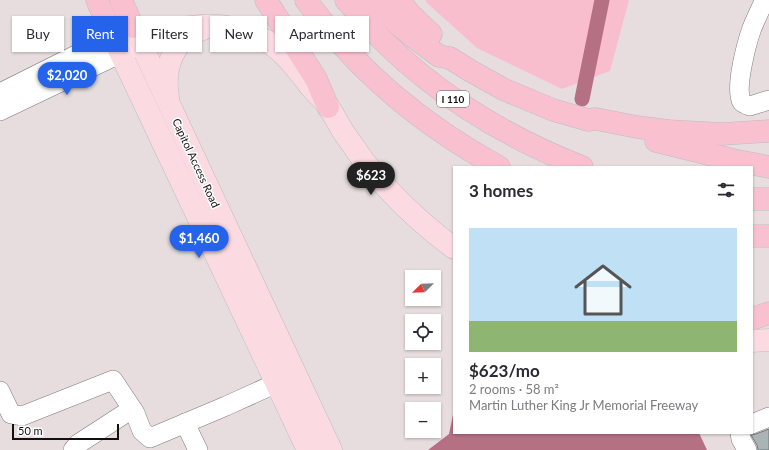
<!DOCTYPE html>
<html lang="en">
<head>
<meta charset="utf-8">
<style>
	body { margin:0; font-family:Lato,sans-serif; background:#f2f2f3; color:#2b2b33; height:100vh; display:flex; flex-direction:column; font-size:15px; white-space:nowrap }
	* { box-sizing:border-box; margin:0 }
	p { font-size:13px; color:#7c7c81 }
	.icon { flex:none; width:22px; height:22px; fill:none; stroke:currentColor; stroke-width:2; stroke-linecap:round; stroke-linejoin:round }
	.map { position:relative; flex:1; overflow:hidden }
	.side { position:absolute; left:453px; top:166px; width:300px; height:268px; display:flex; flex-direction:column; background:#fff; border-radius:0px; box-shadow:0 1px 3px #0004 }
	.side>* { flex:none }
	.guide { position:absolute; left:12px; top:16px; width:380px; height:36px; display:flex; gap:8px }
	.needle { width:26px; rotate:247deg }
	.fabs { position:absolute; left:405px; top:270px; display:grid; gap:8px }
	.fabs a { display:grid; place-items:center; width:36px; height:36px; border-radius:0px; background:#fff; box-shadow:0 1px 3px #0004; font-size:20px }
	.scale { position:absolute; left:12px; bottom:10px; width:107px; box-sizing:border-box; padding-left:4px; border:2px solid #131011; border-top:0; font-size:11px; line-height:14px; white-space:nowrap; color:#131011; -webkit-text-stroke:3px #fff; paint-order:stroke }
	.price { position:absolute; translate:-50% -34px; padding:0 9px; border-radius:14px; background:#2563eb; color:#fff; font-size:13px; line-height:26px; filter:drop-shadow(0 1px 2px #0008) }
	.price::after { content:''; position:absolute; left:50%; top:24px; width:12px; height:9px; margin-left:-6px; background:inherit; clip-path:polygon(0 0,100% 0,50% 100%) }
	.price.selected { background:#222; color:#fff }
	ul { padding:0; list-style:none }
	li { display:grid; align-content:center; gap:8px; height:212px; padding:0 16px }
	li+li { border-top:1px solid #e1e1e2 }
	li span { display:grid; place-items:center; height:124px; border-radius:0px; color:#555 }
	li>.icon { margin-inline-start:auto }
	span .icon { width:72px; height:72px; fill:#fffc; stroke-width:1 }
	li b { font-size:17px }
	h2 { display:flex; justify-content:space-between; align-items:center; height:48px; padding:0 16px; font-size:17px }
	.tag { padding:0 14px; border-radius:0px; background:#fff; box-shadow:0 1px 3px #0004; font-size:14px; line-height:36px }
	.tag.selected { background:#2563eb; color:#fff }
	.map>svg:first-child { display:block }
	.green { fill:#f9becd }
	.water { fill:#b67084 }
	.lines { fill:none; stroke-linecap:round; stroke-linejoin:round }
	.canal { stroke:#b67084; stroke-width:15 }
	.building { fill:#aab3b6; stroke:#6f787a }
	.minor-casing { stroke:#81787a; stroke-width:20 }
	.major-casing { stroke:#bdbcbc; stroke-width:23 }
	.highway-casing { stroke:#bdbcbc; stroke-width:23 }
	.minor { stroke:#fff; stroke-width:19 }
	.major { stroke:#fbdae2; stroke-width:22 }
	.highway { stroke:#f9c1cf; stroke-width:22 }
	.labels { text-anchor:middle; stroke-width:3; stroke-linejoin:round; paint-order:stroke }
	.shield { fill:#fff; stroke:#5a5858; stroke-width:1 }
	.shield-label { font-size:10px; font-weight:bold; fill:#131011 }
	.street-label { font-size:11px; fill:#131011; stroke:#fff }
</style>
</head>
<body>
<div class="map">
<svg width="769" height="450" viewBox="0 0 769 450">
	<rect width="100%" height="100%" fill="#e7dddf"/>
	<path class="green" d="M425,0H629L610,71L562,89L477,48L427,3Z"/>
	<path class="water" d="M454,410V433H699L700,435L707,450H428L449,434Z"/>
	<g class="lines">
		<path class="canal" d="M582,99L602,0"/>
	</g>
	<path class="building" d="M769,429V450H758L757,445L751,435L756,434Z"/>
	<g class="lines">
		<defs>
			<g id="minor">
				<path d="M765,0C760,9 756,19 752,28C747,42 734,89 742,102C744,104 747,105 750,106L769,100"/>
				<path d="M0,93L126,30"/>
				<path d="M0,111L134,47"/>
				<path d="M0,391L11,414L22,416L113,380L135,413L142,431L150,438L226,406L290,377"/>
				<path d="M185,423L198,450"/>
				<path d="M752,424L769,417"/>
				<path d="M740,433L741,439L747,450"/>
				<path d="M73,450L78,444L132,409"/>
			</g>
			<g id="major">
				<path d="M133,27L331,450"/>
				<path d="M113,37L308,450"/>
				<path d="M141,44C154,39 167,32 181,29C216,21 253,27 280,51C292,62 301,74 310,86C316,93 323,99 328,106C333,114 338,122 342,130C349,140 356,150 363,160C389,193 420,223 454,248"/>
				<path d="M168,97C164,75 169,50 188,36C192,33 198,31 203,29"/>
				<path d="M752,341L769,340"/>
			</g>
			<g id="highway">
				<path d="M97,0L113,37"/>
				<path d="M121,0L133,27"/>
				<path d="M266,0L316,79L328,107"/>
				<path d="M306,0C356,70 424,126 499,167"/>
				<path d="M346,0C409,77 490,131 582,167"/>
				<path d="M372,0L399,25L416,39L439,56L450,58L469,70L503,89L553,110L588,120L596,119L637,127L669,131L722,134L769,131"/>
				<path d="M398,0L411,15L431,34"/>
				<path d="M656,141L733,160L769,167"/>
				<path d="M752,199H769"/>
				<path d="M752,236H769"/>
				<path d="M752,319L769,313"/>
			</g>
		</defs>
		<use href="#minor" class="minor-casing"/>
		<use href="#major" class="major-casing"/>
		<use href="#highway" class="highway-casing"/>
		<use href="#minor" class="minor"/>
		<use href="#major" class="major"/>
		<use href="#highway" class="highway"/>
	</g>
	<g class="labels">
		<rect class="shield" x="437" y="91" width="32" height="16" rx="3"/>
		<g class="shield-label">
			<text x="453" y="103">I 110</text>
		</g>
		<g class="street-label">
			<text transform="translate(196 163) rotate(65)" y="4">Capitol Access Road</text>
		</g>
	</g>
</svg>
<div class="fabs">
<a><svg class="needle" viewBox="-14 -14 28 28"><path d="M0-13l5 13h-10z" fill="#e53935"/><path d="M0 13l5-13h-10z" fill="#7c7c81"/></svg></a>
<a><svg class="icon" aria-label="locate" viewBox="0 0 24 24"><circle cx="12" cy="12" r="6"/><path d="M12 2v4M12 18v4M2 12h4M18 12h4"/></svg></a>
<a>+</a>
<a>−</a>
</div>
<div class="scale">50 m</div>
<b class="price" style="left:67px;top:96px">$2,020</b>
<b class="price selected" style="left:371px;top:196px">$623</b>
<b class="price" style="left:199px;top:259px">$1,460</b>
<div class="guide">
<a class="tag">Buy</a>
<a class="tag selected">Rent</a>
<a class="tag">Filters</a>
<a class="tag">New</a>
<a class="tag">Apartment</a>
</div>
<section class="side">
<h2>3 homes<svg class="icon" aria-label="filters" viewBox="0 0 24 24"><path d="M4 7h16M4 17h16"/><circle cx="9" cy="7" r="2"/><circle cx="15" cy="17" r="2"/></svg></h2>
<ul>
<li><span style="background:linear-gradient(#bfe0f5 75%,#8fb573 0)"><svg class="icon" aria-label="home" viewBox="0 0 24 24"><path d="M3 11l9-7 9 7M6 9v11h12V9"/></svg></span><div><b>$623/mo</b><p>2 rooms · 58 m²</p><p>Martin Luther King Jr Memorial Freeway</p></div></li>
</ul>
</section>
</div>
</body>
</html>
